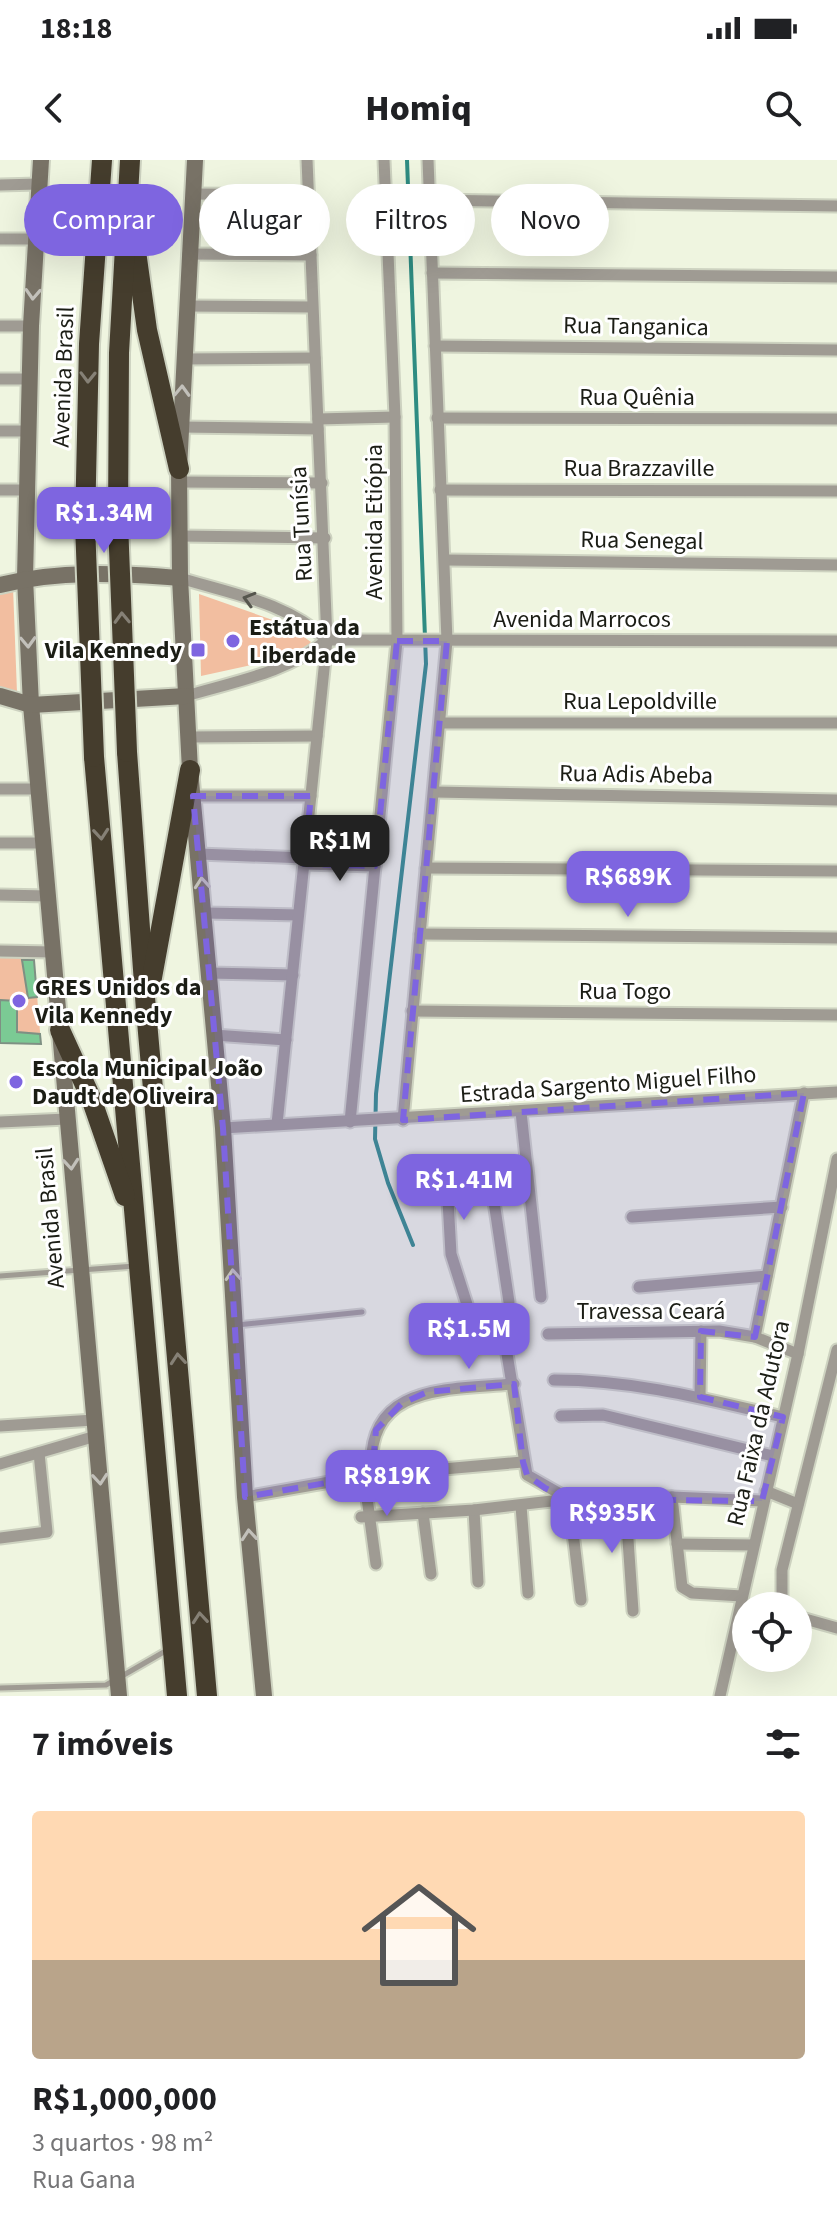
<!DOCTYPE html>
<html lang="pt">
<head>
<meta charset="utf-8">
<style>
	body { margin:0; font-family:"Source Sans 3",sans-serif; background:#f6f6f6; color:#202124; height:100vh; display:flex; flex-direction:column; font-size:30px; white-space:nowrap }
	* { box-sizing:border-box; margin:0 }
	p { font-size:26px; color:#757577 }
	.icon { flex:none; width:44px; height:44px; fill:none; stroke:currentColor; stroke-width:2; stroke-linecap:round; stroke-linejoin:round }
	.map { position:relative; height:1536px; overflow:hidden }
	.drawer { display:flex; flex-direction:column; background:#fff; flex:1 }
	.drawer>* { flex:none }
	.guide { position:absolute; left:24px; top:24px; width:790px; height:72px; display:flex; gap:16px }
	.buttons { position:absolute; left:732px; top:1432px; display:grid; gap:16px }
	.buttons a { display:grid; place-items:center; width:80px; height:80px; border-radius:50%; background:#fff; box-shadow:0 8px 32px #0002; font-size:40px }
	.price { position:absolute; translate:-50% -68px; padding:0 18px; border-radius:16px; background:#7e65e0; color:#fff; font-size:26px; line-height:52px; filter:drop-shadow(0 2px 4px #0008) }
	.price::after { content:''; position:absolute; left:50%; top:48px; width:24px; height:18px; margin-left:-12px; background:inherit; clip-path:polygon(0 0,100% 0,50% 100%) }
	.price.current { background:#222; color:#fff }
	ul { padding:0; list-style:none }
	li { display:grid; align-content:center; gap:16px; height:424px; padding:0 32px }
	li+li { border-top:2px solid #e0e0e0 }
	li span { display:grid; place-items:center; height:248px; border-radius:8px; color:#555 }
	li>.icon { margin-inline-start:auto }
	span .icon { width:144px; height:144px; fill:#fffc; stroke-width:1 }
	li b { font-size:34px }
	h2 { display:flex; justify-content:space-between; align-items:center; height:96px; padding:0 32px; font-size:34px }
	.tag { padding:0 28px; border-radius:36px; background:#fff; box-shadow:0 8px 32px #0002; font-size:28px; line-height:72px }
	.tag.current { background:#7e65e0; color:#fff }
	.status { display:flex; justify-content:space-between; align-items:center; height:56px; padding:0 40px; background:#fff; direction:ltr }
	.status svg { height:22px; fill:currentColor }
	header { display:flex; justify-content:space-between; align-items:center; height:104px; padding:0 32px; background:#fff; font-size:36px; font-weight:800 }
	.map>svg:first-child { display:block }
	.green { fill:#f2bea0 }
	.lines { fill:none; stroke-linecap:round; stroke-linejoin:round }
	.stream { stroke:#2f8c82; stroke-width:4 }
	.building { fill:#7bca94; stroke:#7e9083; stroke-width:2 }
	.lane-casing { stroke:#cdd2c0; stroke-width:9 }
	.street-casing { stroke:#cdd2c0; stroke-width:15 }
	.secondary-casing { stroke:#cdd2c0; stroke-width:20 }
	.highway-casing { stroke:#cdd2c0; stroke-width:24 }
	.lane { stroke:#9f9b93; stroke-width:5 }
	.street { stroke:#9f9b93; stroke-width:11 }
	.secondary { stroke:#787266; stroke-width:16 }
	.highway { stroke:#453d2d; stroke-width:20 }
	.highway-bridge-casing { stroke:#cdd2c0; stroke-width:24; stroke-linecap:butt }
	.highway-bridge { stroke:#453d2d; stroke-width:20 }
	.oneway { stroke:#c2c0ba }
	.oneway2 { stroke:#868176 }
	.oneway3 { stroke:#56564e }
	.marked { fill:#7e65e0; fill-opacity:0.2; stroke:#7e65e0; stroke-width:6; stroke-dasharray:16 10; stroke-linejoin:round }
	.poi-dot { fill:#7e65e0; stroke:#fff; stroke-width:3 }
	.labels { text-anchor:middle; stroke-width:6; stroke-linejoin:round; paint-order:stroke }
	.street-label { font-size:24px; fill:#1b1d15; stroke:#fff }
	.poi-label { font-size:24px; font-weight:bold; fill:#1b1d15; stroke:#fff; text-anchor:start }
</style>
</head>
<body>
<div class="status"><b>18:18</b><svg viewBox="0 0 49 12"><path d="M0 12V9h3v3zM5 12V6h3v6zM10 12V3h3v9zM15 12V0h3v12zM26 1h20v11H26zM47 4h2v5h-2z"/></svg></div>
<header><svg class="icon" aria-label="back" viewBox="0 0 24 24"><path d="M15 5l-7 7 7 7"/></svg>Homiq<svg class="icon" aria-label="search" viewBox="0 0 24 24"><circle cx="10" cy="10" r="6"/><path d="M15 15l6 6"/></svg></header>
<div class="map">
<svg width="837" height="1536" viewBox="0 0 837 1536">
	<rect width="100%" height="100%" fill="#eff5e0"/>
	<g class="green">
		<path d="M13,427L17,533L0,528V431Z"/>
		<path d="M199,434L287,465L311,482L298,495L201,516Z"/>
		<path d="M0,798H34L41,884L0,883Z"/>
	</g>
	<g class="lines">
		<path class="stream" d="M407,0L426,504L376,934L375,979L388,1023L413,1085"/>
	</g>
	<g class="building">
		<path d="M22,800H34L37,837L28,838Z"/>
		<path d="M0,840L17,841V872L40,874L41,884L0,883Z"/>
	</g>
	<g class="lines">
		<defs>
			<g id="lane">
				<path d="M0,1116L135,1106"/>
				<path d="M237,1165L362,1152"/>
				<path d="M122,1516L169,1489"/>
				<path d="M0,1528L106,1525L113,1521"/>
			</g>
			<g id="street">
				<path d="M0,25L38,24"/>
				<path d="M192,34L308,35"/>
				<path d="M429,40L837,46"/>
				<path d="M0,79H36"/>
				<path d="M188,94L311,95"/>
				<path d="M432,113L837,117"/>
				<path d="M186,146L312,147"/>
				<path d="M0,166H31"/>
				<path d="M435,186L837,190"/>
				<path d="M183,199L315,198"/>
				<path d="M0,219H30"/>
				<path d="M437,258L837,259"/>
				<path d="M318,259L395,257"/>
				<path d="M181,267L318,269"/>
				<path d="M0,271H29"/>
				<path d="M179,322L322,323"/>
				<path d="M0,330H28"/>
				<path d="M440,330L837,331"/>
				<path d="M180,376L325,378"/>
				<path d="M446,400L837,405"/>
				<path d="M180,418C232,434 286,442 327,480"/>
				<path d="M327,480L837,481"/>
				<path d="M186,536C236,521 286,513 327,480"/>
				<path d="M442,563H837"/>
				<path d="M189,577L317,576"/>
				<path d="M0,629H38"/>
				<path d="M435,632L837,640"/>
				<path d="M193,636H311"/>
				<path d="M0,683H43"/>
				<path d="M199,694L305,698"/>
				<path d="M304,704L375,706"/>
				<path d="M426,708L837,711"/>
				<path d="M0,735L48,736"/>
				<path d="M205,753L298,755"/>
				<path d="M420,774L837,778"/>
				<path d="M0,791L53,792"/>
				<path d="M209,813L293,815"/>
				<path d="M412,851L837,855"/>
				<path d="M214,875L286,880"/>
				<path d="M521,952L541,1137"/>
				<path d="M403,960L447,481L428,0"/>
				<path d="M0,962L67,959"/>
				<path d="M350,962L397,481L395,257L384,0"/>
				<path d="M277,964L327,480L307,0"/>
				<path d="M223,968L837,932"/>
				<path d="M490,1015L509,1142"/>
				<path d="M632,1057L782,1047"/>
				<path d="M639,1127L767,1116"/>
				<path d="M471,1157L451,1094L447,1023L527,1012"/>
				<path d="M548,1174L719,1171L755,1177L798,1194"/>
				<path d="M755,1177L804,933"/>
				<path d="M507,1194L527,1315L569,1339L581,1440"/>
				<path d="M554,1220C634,1220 706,1239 783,1257"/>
				<path d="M700,1237L701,1171"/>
				<path d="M561,1256L603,1255L773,1296"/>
				<path d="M0,1266L94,1260"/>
				<path d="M0,1304L96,1276"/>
				<path d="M372,1315C364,1223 448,1230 514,1224"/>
				<path d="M364,1316L376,1404"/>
				<path d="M766,1331L798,1344"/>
				<path d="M245,1337L364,1316L523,1302"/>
				<path d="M625,1337L633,1451"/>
				<path d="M672,1337L682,1427L692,1433L742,1436"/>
				<path d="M521,1346L528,1433"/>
				<path d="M474,1350L478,1422"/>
				<path d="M423,1353L431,1414"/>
				<path d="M361,1357L474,1350L569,1339L672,1337L762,1341"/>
				<path d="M0,1378L47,1372L39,1293"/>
				<path d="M677,1384L753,1385"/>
				<path d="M786,1446L782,1439V1410L837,1190"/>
				<path d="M798,1457L837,1468"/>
				<path d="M720,1536L798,1194L837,999"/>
			</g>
			<g id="secondary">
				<path d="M41,0L31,166L25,418L31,545L119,1536"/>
				<path d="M195,0L179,309L180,418L190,610L223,968L245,1337L264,1536"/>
				<path d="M0,425C58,410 121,413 180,418"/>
				<path d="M0,536L31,545L186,536"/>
			</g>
			<g id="highway">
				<path d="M134,77L147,170L179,309"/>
				<path d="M118,363L119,193L130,0"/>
				<path d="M85,365L89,184L102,0"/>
				<path d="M127,592L146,850L207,1536"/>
				<path d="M94,597L177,1536"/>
				<path d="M151,823L190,610"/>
				<path d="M60,870L91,938L125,1036"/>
			</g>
		</defs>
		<use href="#lane" class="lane-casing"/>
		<use href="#street" class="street-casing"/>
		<use href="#secondary" class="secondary-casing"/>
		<use href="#highway" class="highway-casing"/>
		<use href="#lane" class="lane"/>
		<use href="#street" class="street"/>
		<use href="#secondary" class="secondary"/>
		<use href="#highway" class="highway"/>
		<defs>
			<g id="highway-bridge">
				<path d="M118,363L127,592"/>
				<path d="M85,365L94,597"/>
			</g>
		</defs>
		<use href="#highway-bridge" class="highway-bridge-casing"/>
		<use href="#highway-bridge" class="highway-bridge"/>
	</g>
	<defs><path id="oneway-chevron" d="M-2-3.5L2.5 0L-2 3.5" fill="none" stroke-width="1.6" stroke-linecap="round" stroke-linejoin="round" transform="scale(2)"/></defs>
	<g class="oneway">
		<use href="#oneway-chevron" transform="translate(33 134) rotate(93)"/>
		<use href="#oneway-chevron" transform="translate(182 231) rotate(-88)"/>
		<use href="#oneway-chevron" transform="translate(28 482) rotate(88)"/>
		<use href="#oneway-chevron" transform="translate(202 723) rotate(-95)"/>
		<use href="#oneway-chevron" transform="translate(71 1004) rotate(85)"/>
		<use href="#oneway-chevron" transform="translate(233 1115) rotate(-94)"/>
		<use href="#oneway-chevron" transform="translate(100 1319) rotate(85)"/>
		<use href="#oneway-chevron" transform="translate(249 1375) rotate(-95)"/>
	</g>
	<g class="oneway2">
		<use href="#oneway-chevron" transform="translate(88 217) rotate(91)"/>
		<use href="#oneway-chevron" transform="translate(122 458) rotate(-92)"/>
		<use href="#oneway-chevron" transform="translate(101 674) rotate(85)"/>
		<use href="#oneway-chevron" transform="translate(178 1199) rotate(-95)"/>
		<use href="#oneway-chevron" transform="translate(200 1458) rotate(-95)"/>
	</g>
	<use class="oneway3" href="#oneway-chevron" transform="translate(249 439) rotate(-164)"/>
	<path class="marked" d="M397,481H447L403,960L804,933L755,1177L701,1171L700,1237L783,1257L762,1341L569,1339L545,1328L527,1315L523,1302L514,1224L427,1232L401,1244L376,1270L372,1315L245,1337L223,968L193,636H311L304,704L375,706Z"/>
	<g class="poi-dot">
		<circle cx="233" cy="481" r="8"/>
		<rect x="190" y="482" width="16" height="16" rx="4"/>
		<circle cx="19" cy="841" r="8"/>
		<circle cx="16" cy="922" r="8"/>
	</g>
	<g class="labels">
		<g class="street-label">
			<text transform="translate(636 166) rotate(1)" y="8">Rua Tanganica</text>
			<text transform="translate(63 217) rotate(-88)" y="8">Avenida Brasil</text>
			<text x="637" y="245">Rua Quênia</text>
			<text x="639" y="316">Rua Brazzaville</text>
			<text transform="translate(374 362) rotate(-90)" y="8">Avenida Etiópia</text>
			<text transform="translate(301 364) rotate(-93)" y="8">Rua Tunísia</text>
			<text transform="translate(642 380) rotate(1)" y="8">Rua Senegal</text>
			<text x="582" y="467">Avenida Marrocos</text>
			<text x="640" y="549">Rua Lepoldville</text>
			<text transform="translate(636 614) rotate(1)" y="8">Rua Adis Abeba</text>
			<text x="625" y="839">Rua Togo</text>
			<text transform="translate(608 924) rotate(-4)" y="8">Estrada Sargento Miguel Filho</text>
			<text transform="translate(50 1058) rotate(-95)" y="8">Avenida Brasil</text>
			<text x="651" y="1159">Travessa Ceará</text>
			<text transform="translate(758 1263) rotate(-77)" y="8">Rua Faixa da Adutora</text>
		</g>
		<g class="poi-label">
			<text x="249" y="475">Estátua da<tspan x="249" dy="28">Liberdade</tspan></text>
			<text x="182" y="498" text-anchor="end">Vila Kennedy</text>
			<text x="35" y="835">GRES Unidos da<tspan x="35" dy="28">Vila Kennedy</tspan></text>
			<text x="32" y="916">Escola Municipal João<tspan x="32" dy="28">Daudt de Oliveira</tspan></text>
		</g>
	</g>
</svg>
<div class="buttons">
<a><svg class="icon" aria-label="locate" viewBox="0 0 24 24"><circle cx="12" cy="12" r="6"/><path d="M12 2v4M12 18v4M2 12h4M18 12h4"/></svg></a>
</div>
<b class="price" style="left:104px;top:395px">R$1.34M</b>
<b class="price current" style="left:340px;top:723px">R$1M</b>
<b class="price" style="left:628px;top:759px">R$689K</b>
<b class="price" style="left:464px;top:1062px">R$1.41M</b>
<b class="price" style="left:469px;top:1211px">R$1.5M</b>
<b class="price" style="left:387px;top:1358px">R$819K</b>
<b class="price" style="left:612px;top:1395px">R$935K</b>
<div class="guide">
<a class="tag current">Comprar</a>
<a class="tag">Alugar</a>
<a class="tag">Filtros</a>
<a class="tag">Novo</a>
</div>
</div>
<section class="drawer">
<h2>7 imóveis<svg class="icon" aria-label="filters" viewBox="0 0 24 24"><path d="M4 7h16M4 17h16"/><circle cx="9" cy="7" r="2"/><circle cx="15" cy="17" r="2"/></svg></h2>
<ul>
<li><span style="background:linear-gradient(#ffd9b3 60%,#b9a48a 0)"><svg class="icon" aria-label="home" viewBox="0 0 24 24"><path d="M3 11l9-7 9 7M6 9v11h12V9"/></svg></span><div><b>R$1,000,000</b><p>3 quartos · 98 m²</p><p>Rua Gana</p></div></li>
</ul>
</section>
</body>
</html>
